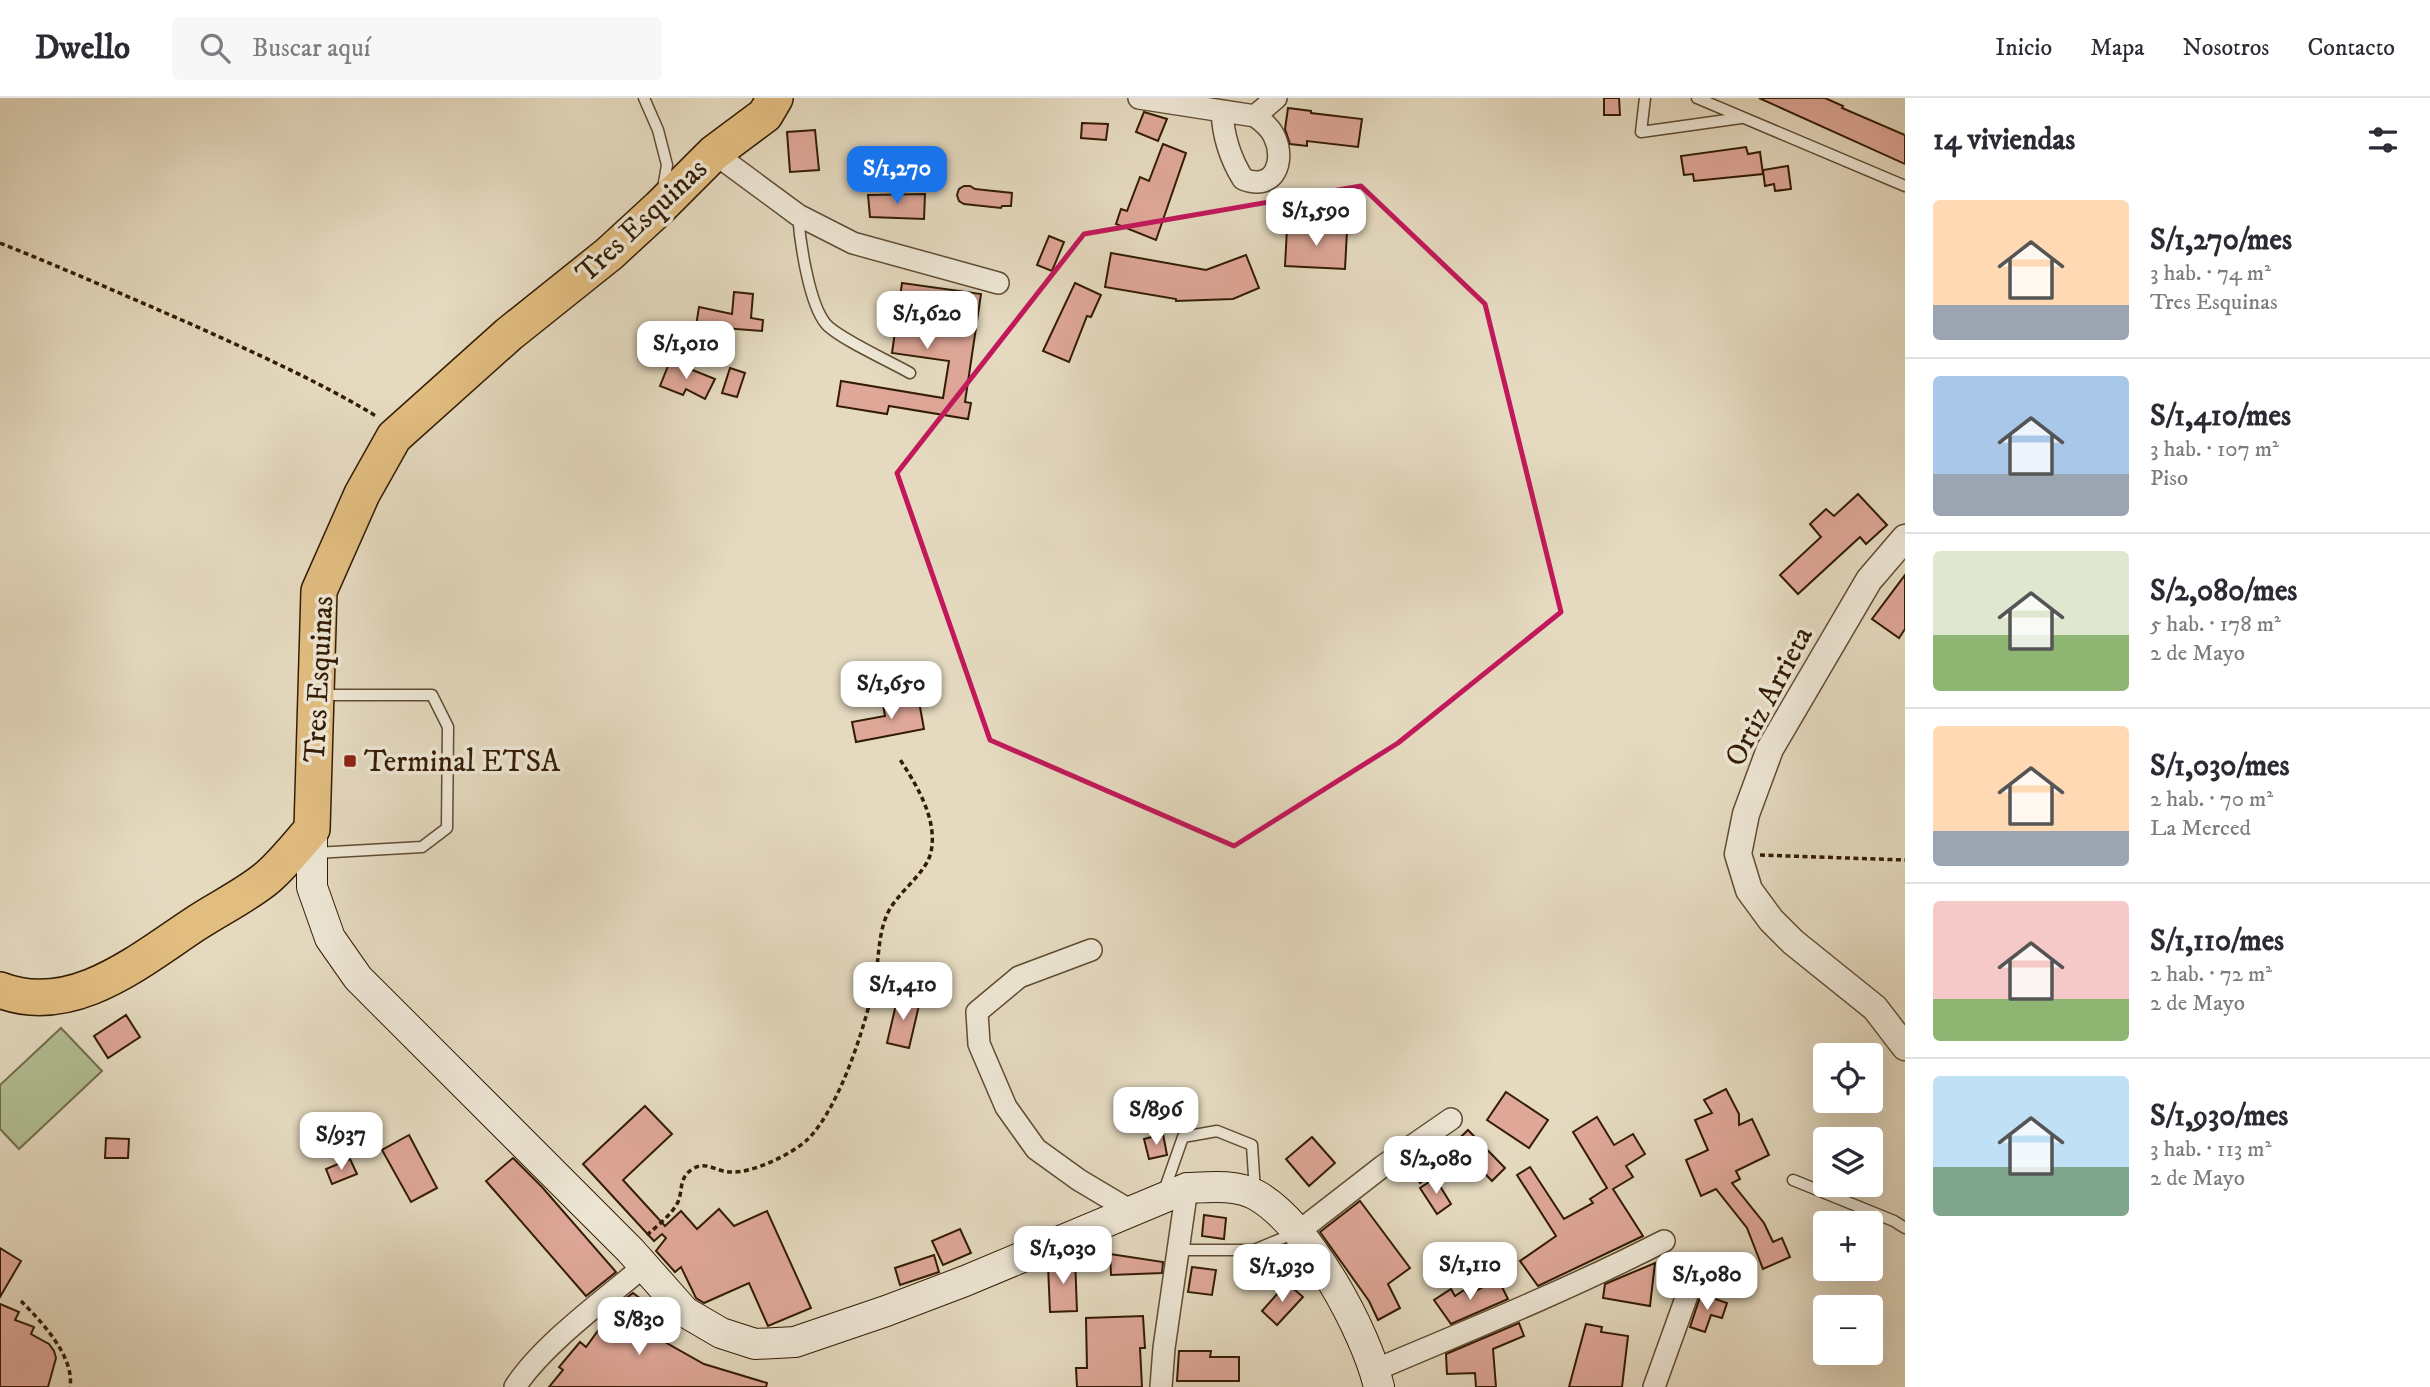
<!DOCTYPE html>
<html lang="es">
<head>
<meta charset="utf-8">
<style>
	body { margin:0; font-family:"IM FELL DW Pica",serif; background:#f7f7f7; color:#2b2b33; height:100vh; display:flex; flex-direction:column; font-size:26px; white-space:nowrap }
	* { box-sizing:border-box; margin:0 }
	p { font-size:23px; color:#7c7c81 }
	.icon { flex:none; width:38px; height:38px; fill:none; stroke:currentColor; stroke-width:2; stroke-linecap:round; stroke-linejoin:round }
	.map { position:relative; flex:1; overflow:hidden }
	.drawer { display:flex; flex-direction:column; background:#fff; width:525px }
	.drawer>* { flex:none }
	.buttons { position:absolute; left:1813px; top:945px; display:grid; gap:14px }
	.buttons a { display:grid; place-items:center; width:70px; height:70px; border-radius:7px; background:#fff; box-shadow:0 7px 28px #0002; font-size:35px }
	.price { position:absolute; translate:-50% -60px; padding:0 16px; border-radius:14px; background:#fff; color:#222; font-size:23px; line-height:46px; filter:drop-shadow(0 2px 4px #0008) }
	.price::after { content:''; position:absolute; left:50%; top:42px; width:21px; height:16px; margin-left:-10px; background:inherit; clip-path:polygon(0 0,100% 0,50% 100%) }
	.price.active { background:#1a73e8; color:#fff }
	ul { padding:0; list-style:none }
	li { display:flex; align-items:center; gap:21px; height:175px; padding:0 28px }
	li+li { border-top:2px solid #e1e1e2 }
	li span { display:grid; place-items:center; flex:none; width:196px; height:140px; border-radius:7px; color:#555 }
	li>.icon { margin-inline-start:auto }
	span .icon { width:84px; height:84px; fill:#fffc; stroke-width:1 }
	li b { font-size:30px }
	h2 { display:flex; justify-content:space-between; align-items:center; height:84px; padding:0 28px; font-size:30px }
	header { display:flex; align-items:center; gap:42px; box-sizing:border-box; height:98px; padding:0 35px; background:#fff; border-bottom:2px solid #e1e1e2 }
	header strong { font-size:33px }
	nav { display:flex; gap:38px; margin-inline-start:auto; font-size:24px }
	.search { width:490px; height:63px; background:#f7f7f7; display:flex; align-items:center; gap:18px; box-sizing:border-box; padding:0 24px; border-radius:7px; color:#7c7c81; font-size:26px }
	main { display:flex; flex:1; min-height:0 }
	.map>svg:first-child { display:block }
	.green { fill:#b2c094; stroke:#726e4c; stroke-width:2 }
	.building { fill:#dfa798; stroke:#331c03; stroke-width:2 }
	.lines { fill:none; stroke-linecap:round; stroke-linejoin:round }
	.service-casing { stroke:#604c32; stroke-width:13 }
	.minor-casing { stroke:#604c32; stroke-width:24 }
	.tertiary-casing { stroke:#604c32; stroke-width:29 }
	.secondary-casing { stroke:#331c03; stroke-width:32 }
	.trunk-casing { stroke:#331c03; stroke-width:38 }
	.path { stroke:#331c03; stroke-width:3.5; stroke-dasharray:5 3.5; stroke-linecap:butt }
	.service { stroke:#eee7d6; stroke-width:10 }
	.minor { stroke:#eee7d6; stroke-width:21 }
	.tertiary { stroke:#eee7d6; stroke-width:26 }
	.secondary { stroke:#eee7d6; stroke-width:30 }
	.trunk { stroke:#e2bd80; stroke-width:35 }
	.marked { fill:none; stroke:#c2185b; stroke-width:5; stroke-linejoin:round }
	.poi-dot { fill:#8f2418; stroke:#eee7d6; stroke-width:2.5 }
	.labels { text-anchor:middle; stroke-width:7; stroke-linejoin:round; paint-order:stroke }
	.street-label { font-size:30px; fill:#331c03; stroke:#eee7d6 }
	.poi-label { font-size:30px; fill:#331c03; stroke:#eee7d6; text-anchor:start }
</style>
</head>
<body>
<header>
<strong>Dwello</strong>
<div class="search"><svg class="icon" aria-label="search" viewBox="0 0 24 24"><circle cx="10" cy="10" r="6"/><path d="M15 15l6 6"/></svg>Buscar aquí</div>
<nav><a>Inicio</a><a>Mapa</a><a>Nosotros</a><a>Contacto</a></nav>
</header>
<main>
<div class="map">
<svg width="1905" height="1289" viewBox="0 0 1905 1289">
	<rect width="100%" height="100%" fill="#e5dac0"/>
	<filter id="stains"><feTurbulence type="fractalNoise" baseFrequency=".00286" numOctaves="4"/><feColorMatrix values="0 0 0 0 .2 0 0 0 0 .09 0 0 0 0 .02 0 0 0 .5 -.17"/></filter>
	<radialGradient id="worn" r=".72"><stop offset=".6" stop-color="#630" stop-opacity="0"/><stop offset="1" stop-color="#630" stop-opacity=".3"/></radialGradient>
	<path class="green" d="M61,930L102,973L19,1051L0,1031V987Z"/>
	<g class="building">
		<path d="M1604,0H1619L1620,17H1604Z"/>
		<path d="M1759,0H1825L1843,8L1842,10L1905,37V66Z"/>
		<path d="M1288,10L1311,13V15L1362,21L1358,49L1307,43V48L1290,46L1285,31Z"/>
		<path d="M1144,14L1167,21L1158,43L1136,34Z"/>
		<path d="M1082,25L1108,26L1106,42L1081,40Z"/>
		<path d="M815,32L819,72L790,74L787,34Z"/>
		<path d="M1163,46L1186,55L1156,142L1116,126L1121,111L1127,113L1140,79L1149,83Z"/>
		<path d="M1746,49L1748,56L1760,54L1763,76L1694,83L1693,76L1684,77L1681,58Z"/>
		<path d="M1788,68L1791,91L1775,93L1774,86L1765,88L1763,72Z"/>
		<path d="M964,88H970L975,91L1012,95L1011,108H1002L1001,110L964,106L959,103L957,97L959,91Z"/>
		<path d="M925,96L924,121L870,119L868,97Z"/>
		<path d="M1287,130L1347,133L1345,171L1285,168Z"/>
		<path d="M1049,138L1064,144L1052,173L1037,167Z"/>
		<path d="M1111,155L1206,172L1246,157L1259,190L1233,201L1176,203V201L1105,189Z"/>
		<path d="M902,185L981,196L965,304L971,305L968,321L889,308L887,316L837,308L841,283L943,300L949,263L892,255Z"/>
		<path d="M1075,185L1101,197L1091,219L1087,218L1069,264L1043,253Z"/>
		<path d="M734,194L753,196L751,220L763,222L762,233L696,228L699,209L732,216Z"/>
		<path d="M670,263L715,281L705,301L686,291L683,297L660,288Z"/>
		<path d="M730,270L745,275L737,299L722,295Z"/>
		<path d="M1858,396L1887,427L1866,446L1860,439L1798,496L1780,477L1821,439L1810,426L1826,411L1834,418Z"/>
		<path d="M1905,477V531L1899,540L1872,521Z"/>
		<path d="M918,598L924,631L856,644L852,624L885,618L883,606Z"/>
		<path d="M898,898L920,903L909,950L887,945Z"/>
		<path d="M126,917L140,939L108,960L94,938Z"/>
		<path d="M1726,991L1739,1016V1027L1752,1021L1769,1057L1736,1073L1740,1081L1732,1085L1764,1125L1773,1144L1782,1140L1790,1159L1763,1171L1747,1130L1716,1091L1701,1098L1686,1062L1708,1052L1695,1022L1712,1015L1704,1002Z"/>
		<path d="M1506,994L1548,1022L1529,1050L1487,1022Z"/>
		<path d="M645,1008L672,1036L623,1082L665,1128L681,1113L697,1131L719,1111L734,1128L767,1113L811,1210L768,1228L749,1185L704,1205L696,1200L681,1169L675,1174L656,1153L666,1140L662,1136L654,1143L583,1066Z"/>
		<path d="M1597,1019L1614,1047L1633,1036L1645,1056L1626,1068L1633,1079L1613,1091L1643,1138L1538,1188L1520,1163L1556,1138L1517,1077L1530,1069L1564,1121L1593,1105L1590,1101L1607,1090L1573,1034Z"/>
		<path d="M1468,1032L1505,1070L1492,1083L1465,1055L1420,1085L1408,1067L1435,1048L1441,1058Z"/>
		<path d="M1163,1036L1167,1057L1149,1061L1144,1041Z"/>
		<path d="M409,1037L437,1090L411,1104L382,1052Z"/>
		<path d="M1312,1039L1335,1065L1309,1088L1286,1061Z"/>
		<path d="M106,1040L129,1041L128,1060H105Z"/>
		<path d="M513,1060L542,1089L616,1174L586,1198L486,1083Z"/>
		<path d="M350,1061L357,1076L332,1086L326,1071Z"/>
		<path d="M1435,1080L1451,1106L1437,1116L1420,1090Z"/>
		<path d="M1360,1103L1410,1170L1388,1186L1400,1210L1378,1222L1369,1203L1320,1134Z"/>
		<path d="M1204,1117L1226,1120L1224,1141L1202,1138Z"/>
		<path d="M960,1131L971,1155L943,1167L932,1143Z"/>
		<path d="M0,1150L21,1163L0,1199Z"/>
		<path d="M1110,1156L1163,1164L1162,1175L1111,1177Z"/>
		<path d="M934,1157L939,1174L900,1187L895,1170Z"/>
		<path d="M1075,1160L1077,1213L1050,1214L1048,1167L1063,1161Z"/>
		<path d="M1655,1165L1650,1208L1603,1200L1605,1186Z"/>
		<path d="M1192,1169L1216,1172L1212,1197L1188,1194Z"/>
		<path d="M1498,1181L1508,1201L1451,1226L1434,1202L1451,1191L1455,1198L1464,1192L1468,1197Z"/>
		<path d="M1287,1185L1303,1199L1277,1227L1262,1213Z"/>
		<path d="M633,1195L669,1222L656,1239L704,1266L767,1285L766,1289H549L563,1272L559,1269L580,1244L586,1249L616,1208Z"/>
		<path d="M1701,1196L1727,1205L1722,1220L1711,1217L1705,1234L1690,1229Z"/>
		<path d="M0,1206L19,1214L15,1222L34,1229L31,1236L49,1246L54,1253L56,1260L48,1289H0Z"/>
		<path d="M1143,1218L1145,1250H1140L1142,1289H1077L1076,1270H1087L1086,1220Z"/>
		<path d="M1519,1225L1524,1238L1493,1251L1496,1289H1476L1475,1275L1447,1276L1446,1256Z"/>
		<path d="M1586,1226L1602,1229L1601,1234L1628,1238L1622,1289H1569Z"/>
		<path d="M1179,1253H1211L1210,1259H1239V1283H1177Z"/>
	</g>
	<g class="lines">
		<defs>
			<g id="service">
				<path d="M644,0L658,32L667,67L663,90"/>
				<path d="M1645,0L1641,34L1741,20"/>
				<path d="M1697,0L1905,88"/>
				<path d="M798,117C800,144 809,206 826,226C838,240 891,264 910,275"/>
				<path d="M315,755L422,749L447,730L448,629L432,597H321"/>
				<path d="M1793,1082L1894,1123L1905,1130"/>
				<path d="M1164,1093L1183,1039L1217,1033L1252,1047L1255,1094"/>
				<path d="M1179,1152H1254L1295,1135"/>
			</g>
			<g id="minor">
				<path d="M1139,0L1255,18C1262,23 1270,29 1274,38C1286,62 1275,94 1243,81C1230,60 1223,38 1222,13"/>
				<path d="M1255,18L1276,0"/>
				<path d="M714,55L798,117L853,145L998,185"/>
				<path d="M1091,852L1019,879L977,914L979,946L1006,1009L1036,1051L1079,1082L1131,1113"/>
				<path d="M1298,1134L1383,1068L1451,1021"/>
				<path d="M1375,1272C1472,1231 1570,1191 1664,1143"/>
				<path d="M515,1289C542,1247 604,1202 643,1169"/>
				<path d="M1161,1289L1164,1250L1187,1090"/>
				<path d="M1654,1289L1694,1178"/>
			</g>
			<path id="tertiary" d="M1905,440L1869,482L1770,651L1746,716L1738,756L1749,792L1771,822L1793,844L1875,910L1905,949"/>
			<path id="secondary" d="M312,731V789L330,840L358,880L630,1152L685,1214L721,1235L755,1246L795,1244L886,1213L965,1183L1187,1090C1209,1089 1236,1086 1256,1097C1308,1126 1366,1233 1379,1289"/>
			<path id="trunk" d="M0,892C72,920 139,863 195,826C219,810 247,797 268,779C284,765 298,747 312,731L319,493L362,396L394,339L509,236L609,156L659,110L714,55L765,17L775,0"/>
		</defs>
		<use href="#service" class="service-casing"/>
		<use href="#minor" class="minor-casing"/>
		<use href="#tertiary" class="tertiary-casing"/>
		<use href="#secondary" class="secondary-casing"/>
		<use href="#trunk" class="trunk-casing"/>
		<g class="path">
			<path d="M0,145C65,171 129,199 193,227C255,255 318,283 376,318"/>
			<path d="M1760,757L1905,762"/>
			<path d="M647,1137C657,1128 670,1118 677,1106C684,1093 677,1080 694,1070C707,1063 717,1074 730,1074C751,1076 792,1056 807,1042C840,1010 866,926 875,882C879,861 878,839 886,819C895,795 926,777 931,754C938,721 916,686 899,660"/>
			<path d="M21,1203C41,1223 75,1259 70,1289"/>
		</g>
		<use href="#service" class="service"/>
		<use href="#minor" class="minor"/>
		<use href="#tertiary" class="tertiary"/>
		<use href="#secondary" class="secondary"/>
		<use href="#trunk" class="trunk"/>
	</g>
	<path class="marked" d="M1361,88L1485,206L1561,514L1398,645L1234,748L990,642L897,375L1084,136Z"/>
	<rect class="poi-dot" x="343" y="656" width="14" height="14" rx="3.5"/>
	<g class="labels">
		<g class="street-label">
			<text transform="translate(641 122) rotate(-43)" y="10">Tres Esquinas</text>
			<text transform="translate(318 581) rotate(-87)" y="10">Tres Esquinas</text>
			<text transform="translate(1768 598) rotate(-62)" y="10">Ortiz Arrieta</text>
		</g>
		<g class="poi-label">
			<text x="364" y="673">Terminal ETSA</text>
		</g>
	</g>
	<rect width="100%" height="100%" filter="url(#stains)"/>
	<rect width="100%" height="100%" fill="url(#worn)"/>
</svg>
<div class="buttons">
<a><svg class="icon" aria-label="locate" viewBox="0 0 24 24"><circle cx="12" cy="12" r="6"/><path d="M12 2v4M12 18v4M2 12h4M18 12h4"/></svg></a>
<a><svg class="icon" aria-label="layers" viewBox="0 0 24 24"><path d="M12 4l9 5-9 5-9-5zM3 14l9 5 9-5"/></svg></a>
<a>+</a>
<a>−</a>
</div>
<b class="price active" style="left:897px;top:108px">S/1,270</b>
<b class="price" style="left:1316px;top:150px">S/1,590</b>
<b class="price" style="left:927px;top:253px">S/1,620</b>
<b class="price" style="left:686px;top:283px">S/1,010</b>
<b class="price" style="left:891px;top:623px">S/1,650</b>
<b class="price" style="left:903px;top:924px">S/1,410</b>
<b class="price" style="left:1156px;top:1049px">S/896</b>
<b class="price" style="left:341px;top:1074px">S/937</b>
<b class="price" style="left:1436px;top:1098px">S/2,080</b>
<b class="price" style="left:1063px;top:1188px">S/1,030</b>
<b class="price" style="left:1470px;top:1204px">S/1,110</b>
<b class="price" style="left:1282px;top:1206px">S/1,930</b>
<b class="price" style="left:1707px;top:1214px">S/1,080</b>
<b class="price" style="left:639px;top:1259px">S/830</b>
</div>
<section class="drawer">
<h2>14 viviendas<svg class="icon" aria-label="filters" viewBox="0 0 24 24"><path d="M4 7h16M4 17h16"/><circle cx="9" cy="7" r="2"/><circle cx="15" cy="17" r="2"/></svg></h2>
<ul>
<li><span style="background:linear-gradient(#ffd9b3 75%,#9aa5b1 0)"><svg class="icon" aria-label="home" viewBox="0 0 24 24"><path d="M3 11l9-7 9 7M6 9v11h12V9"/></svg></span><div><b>S/1,270/mes</b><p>3 hab. · 74 m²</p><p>Tres Esquinas</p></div></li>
<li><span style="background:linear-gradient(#a9c7e8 70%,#9aa5b1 0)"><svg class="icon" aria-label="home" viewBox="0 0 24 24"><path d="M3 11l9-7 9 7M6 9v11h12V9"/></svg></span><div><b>S/1,410/mes</b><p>3 hab. · 107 m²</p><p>Piso</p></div></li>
<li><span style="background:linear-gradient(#dfe7d0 60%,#8fb573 0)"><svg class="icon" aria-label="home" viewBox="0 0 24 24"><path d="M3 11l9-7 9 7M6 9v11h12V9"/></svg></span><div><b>S/2,080/mes</b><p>5 hab. · 178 m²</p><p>2 de Mayo</p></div></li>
<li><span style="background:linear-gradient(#ffd9b3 75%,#9aa5b1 0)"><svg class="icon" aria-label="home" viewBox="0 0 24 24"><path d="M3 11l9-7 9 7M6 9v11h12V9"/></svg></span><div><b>S/1,030/mes</b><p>2 hab. · 70 m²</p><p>La Merced</p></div></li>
<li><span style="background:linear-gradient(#f6c9c9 70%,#8fb573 0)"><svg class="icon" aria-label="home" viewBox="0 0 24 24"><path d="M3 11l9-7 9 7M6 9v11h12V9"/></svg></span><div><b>S/1,110/mes</b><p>2 hab. · 72 m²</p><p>2 de Mayo</p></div></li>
<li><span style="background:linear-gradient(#bfe0f5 65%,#7fa58c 0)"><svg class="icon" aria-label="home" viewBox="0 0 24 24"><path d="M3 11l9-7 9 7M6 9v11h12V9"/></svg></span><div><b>S/1,930/mes</b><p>3 hab. · 113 m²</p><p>2 de Mayo</p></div></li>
</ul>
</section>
</main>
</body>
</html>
